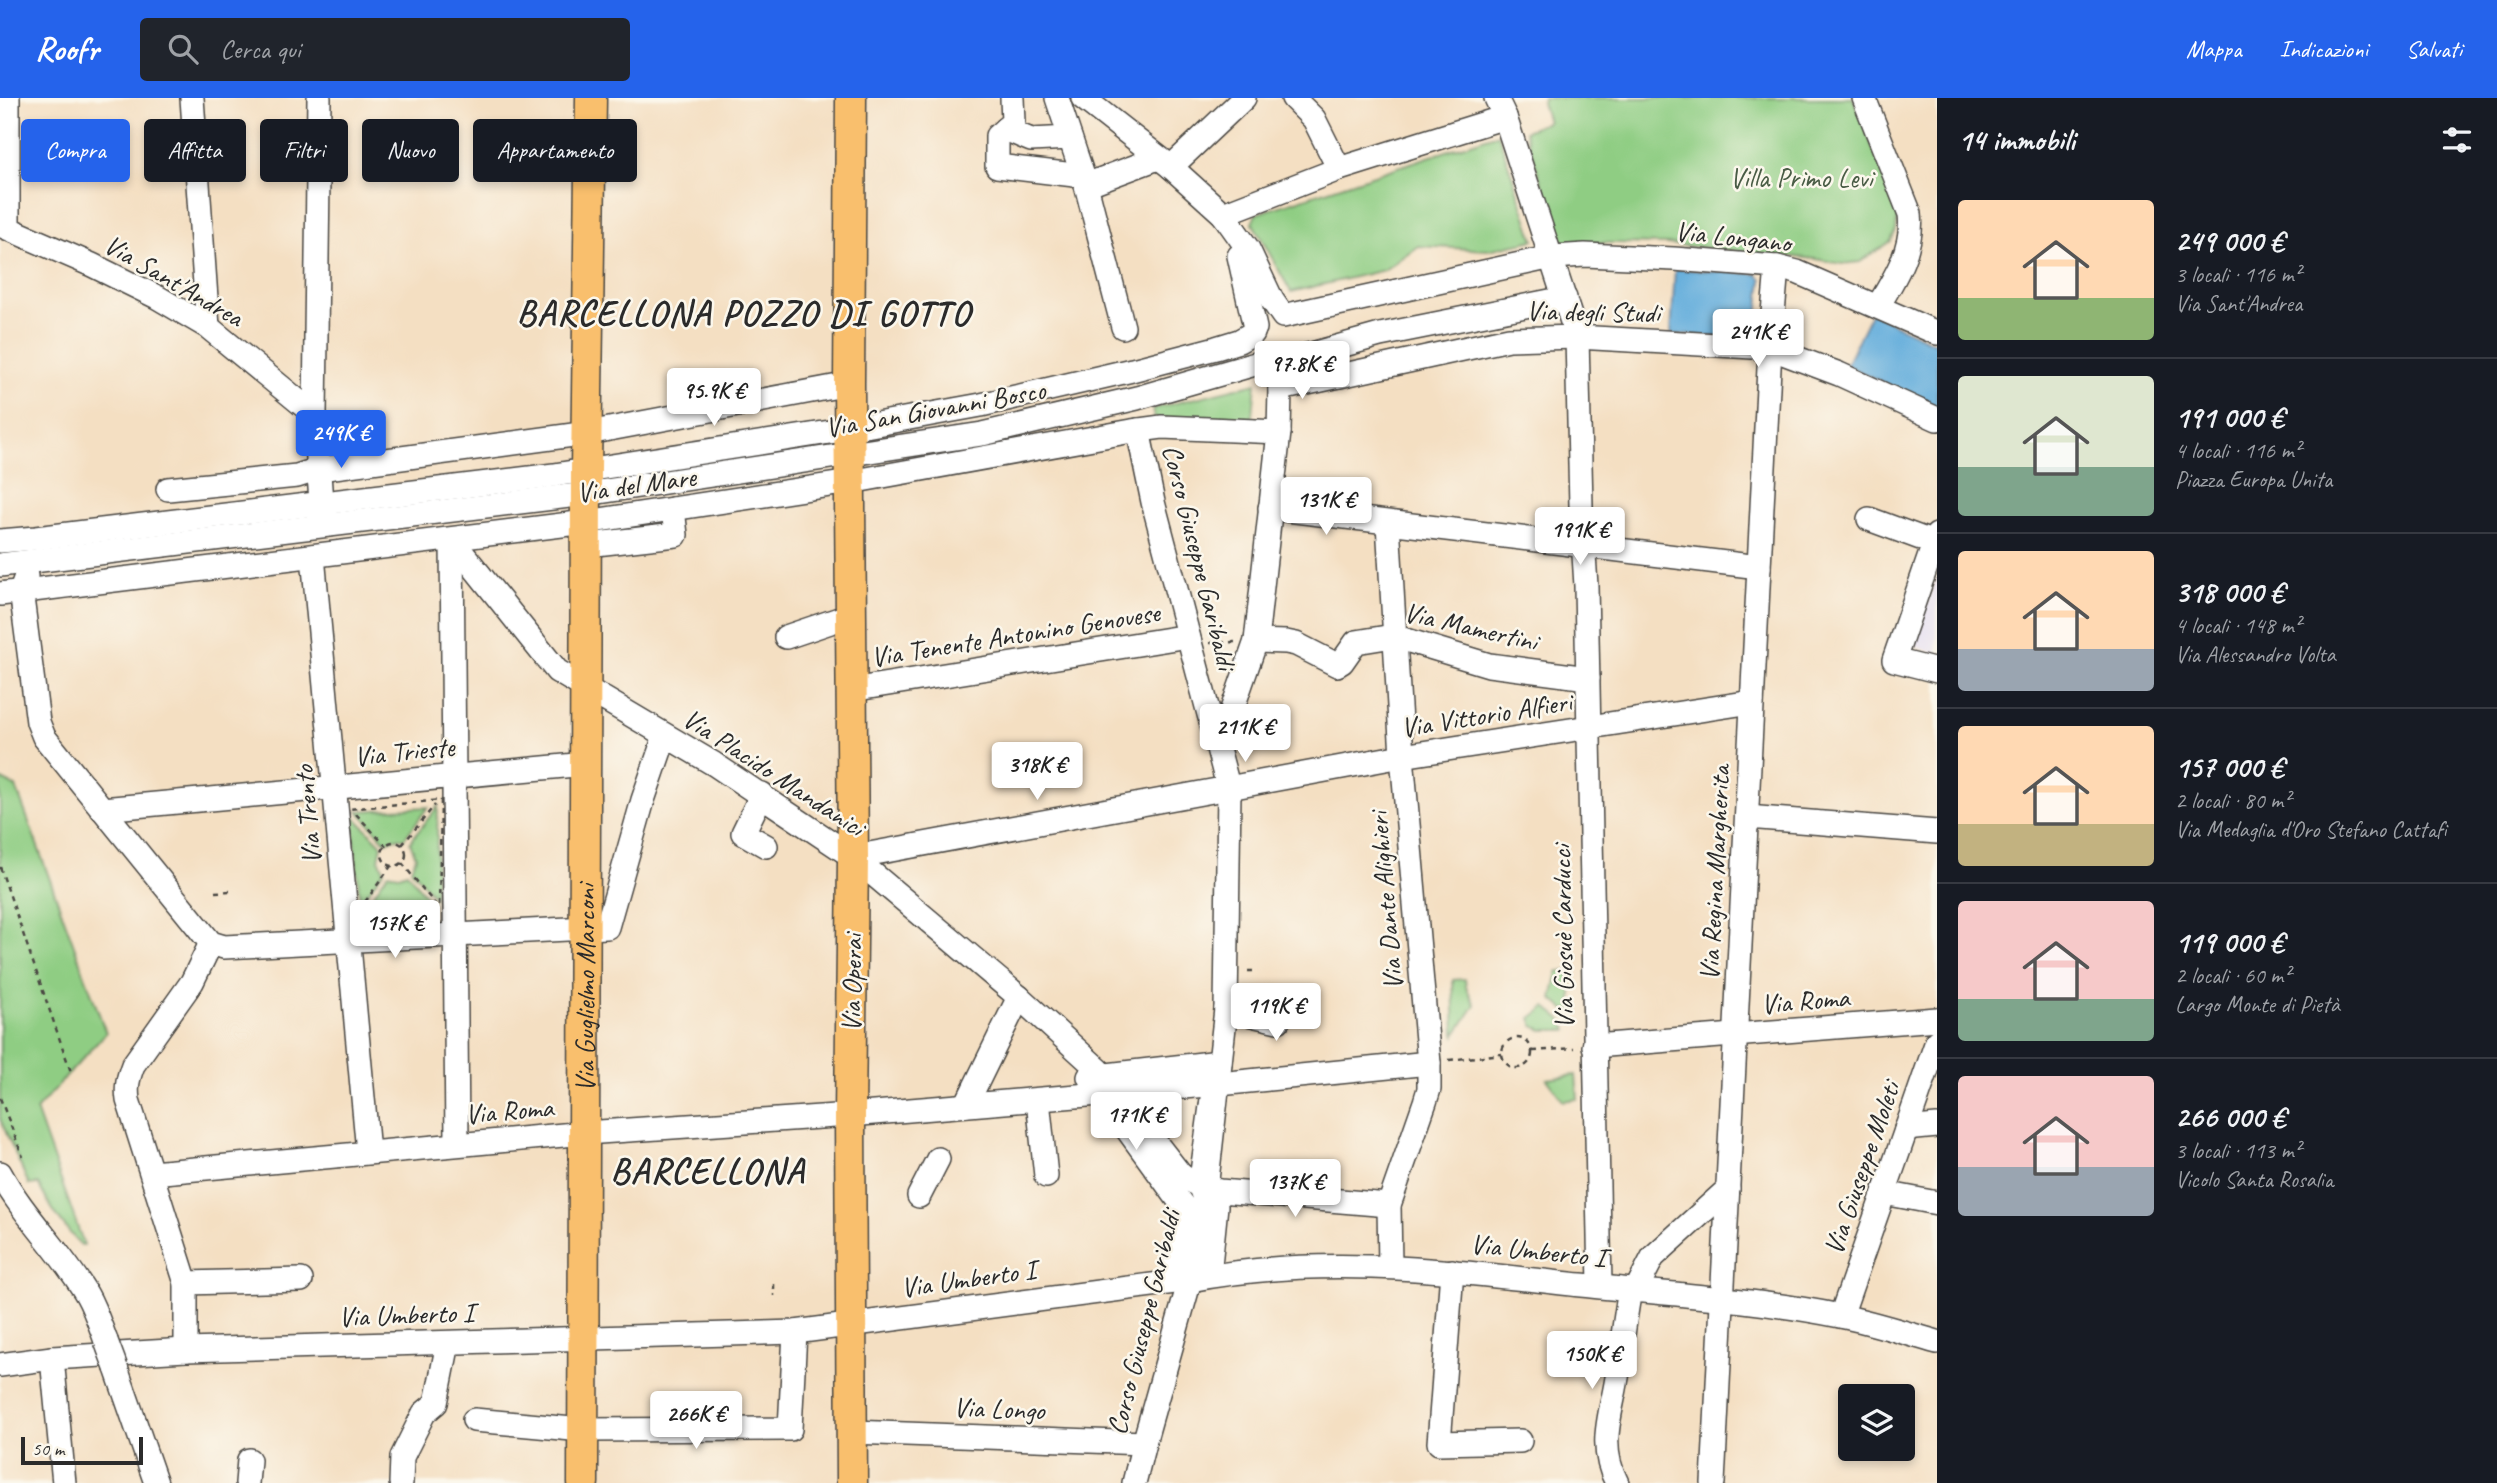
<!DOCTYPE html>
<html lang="it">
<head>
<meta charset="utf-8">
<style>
	body { margin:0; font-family:Caveat,sans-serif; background:#20242c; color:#f1f3f6; height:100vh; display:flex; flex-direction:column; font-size:26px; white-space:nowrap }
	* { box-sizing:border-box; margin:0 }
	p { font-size:23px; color:#9ea1a6 }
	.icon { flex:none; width:38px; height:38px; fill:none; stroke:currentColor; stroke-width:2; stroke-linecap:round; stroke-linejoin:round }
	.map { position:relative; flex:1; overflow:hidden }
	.drawer { display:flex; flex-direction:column; background:#171b24; width:560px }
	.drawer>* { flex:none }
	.hud { position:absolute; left:21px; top:21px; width:665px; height:63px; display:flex; gap:14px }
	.tools { position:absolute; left:1838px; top:1286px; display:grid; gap:14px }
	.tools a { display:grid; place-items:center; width:77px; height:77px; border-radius:7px; background:#171b24; box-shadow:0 4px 10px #0003; font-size:35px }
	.scale { position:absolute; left:21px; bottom:18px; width:122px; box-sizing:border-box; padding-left:7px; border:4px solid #2b2b2b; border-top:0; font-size:19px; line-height:24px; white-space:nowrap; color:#2b2b2b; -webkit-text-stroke:5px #fbf7ec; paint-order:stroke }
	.price { position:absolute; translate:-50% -60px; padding:0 16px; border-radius:7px; background:#fff; color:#222; font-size:23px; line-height:46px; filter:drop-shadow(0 2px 4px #0008) }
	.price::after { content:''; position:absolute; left:50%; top:42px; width:21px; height:16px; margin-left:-10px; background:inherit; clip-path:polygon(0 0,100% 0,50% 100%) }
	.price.selected { background:#2563eb; color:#fff }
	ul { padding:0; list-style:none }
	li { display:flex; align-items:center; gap:21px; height:175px; padding:0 21px }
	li+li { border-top:2px solid #363941 }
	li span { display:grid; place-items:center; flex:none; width:196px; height:140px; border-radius:7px; color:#555 }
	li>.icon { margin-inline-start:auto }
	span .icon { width:84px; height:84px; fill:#fffc; stroke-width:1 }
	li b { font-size:30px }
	h2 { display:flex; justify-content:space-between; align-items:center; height:84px; padding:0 21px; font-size:30px }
	.chip { padding:0 24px; border-radius:7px; background:#171b24; box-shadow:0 4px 10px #0003; font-size:24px; line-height:63px }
	.chip.selected { background:#2563eb; color:#fff }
	header { display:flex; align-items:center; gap:42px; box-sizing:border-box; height:98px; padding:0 35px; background:#2563eb; color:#fff }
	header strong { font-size:33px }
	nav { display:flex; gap:38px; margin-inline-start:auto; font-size:24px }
	.search { width:490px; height:63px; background:#20242c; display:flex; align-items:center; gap:18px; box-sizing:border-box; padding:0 24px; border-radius:7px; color:#9ea1a6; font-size:26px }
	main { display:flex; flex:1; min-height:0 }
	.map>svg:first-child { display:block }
	.built { fill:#dcd5f6 }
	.green { fill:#8fcd83; stroke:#5d7c57; stroke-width:2 }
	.water { fill:#64addc; stroke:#486c84; stroke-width:2 }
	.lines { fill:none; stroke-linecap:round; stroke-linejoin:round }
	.minor-casing { stroke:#494642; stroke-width:26 }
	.major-casing { stroke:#494642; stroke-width:33 }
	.path { stroke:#494642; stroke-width:2.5; stroke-dasharray:5 5; stroke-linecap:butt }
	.minor { stroke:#fff; stroke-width:23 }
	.major { stroke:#f9bf6d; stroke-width:30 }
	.minor-bridge-casing { stroke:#494642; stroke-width:26; stroke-linecap:butt }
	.minor-bridge { stroke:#fff; stroke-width:23 }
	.labels { text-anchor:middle; stroke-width:5; stroke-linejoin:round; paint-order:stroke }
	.park-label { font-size:28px; fill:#495c45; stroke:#fbf7ec }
	.street-label { font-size:28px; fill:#2b2b2b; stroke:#fbf7ec }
	.district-label { font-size:35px; font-weight:bold; letter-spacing:2px; fill:#2b2b2b; stroke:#fbf7ec }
</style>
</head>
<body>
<header>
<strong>Roofr</strong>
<div class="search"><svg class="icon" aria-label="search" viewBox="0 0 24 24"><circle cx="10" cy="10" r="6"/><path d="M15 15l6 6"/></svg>Cerca qui</div>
<nav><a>Mappa</a><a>Indicazioni</a><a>Salvati</a></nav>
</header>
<main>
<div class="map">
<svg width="1937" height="1385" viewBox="0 0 1937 1385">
	<rect width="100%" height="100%" fill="#fbf7ec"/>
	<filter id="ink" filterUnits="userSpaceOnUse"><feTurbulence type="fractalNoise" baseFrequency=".0143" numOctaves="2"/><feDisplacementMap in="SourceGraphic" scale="14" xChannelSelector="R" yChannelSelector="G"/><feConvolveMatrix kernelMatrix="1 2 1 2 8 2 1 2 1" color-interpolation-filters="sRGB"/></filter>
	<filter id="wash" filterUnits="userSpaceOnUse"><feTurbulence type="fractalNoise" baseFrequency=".00686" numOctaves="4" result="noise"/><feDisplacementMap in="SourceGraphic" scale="28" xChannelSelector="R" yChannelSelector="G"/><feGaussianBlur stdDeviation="1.57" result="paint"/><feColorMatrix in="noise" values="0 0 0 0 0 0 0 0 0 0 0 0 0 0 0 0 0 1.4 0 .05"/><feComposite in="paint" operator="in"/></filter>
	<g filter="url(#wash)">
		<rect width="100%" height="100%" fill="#f4dfc2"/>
		<path class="built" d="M1937,477V556L1912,547Z"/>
		<g class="green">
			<path d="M1543,0H1853L1898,113L1896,132L1891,143L1860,164L1842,166L1816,161L1667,146L1560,144L1525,33L1548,24L1542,5Z"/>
			<path d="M1498,36L1534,142L1488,152L1418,148L1384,172L1291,194L1252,124L1256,116Z"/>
			<path d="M1256,285L1252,327L1154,320L1152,311Z"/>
			<path d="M0,681L16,689L106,935L36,1012L84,1147H81C63,1129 50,1109 38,1086L29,1087L0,1021Z"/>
			<path d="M438,708L435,800L411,771L416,759L410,744Z"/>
			<path d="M428,709L404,741L396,740L386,744L358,713Z"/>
			<path d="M352,716L382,747L379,761L384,772L360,805Z"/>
			<path d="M407,774L433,807L361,814L388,775L399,777Z"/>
			<path d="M1558,873H1568L1572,893V917L1552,901Z"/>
			<path d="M1465,881L1466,889L1475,907L1455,937L1453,882Z"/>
			<path d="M1546,909L1560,920L1568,932H1542L1534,928L1531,920Z"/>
			<path d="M1576,977L1578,1001L1563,1003L1547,981Z"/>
		</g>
		<g class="water">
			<path d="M1675,171L1757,176L1762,181L1756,238L1747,241L1671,236Z"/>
			<path d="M1871,215L1937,246V310L1846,267Z"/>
		</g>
	</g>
	<g filter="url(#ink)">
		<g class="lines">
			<defs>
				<g id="minor">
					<path d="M8,0V129"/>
					<path d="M192,0L208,229"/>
					<path d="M319,0L315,317L322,419"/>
					<path d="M1012,0L1013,24L997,38V68L1083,78"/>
					<path d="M1057,0L1086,87L1123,229"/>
					<path d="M1083,0L1171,69L1223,116L1248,151L1272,202L1283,218L1552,159L1585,157L1674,161L1777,169L1797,174L1937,235"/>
					<path d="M1293,0L1314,21L1339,71"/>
					<path d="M1496,0L1505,19L1577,239L1581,408L1586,488L1600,1188"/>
					<path d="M1864,0L1910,116C1914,150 1895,180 1878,208"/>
					<path d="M1005,31L1031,42L1070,40"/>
					<path d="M1171,69L1244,0"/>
					<path d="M1086,87L1158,60"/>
					<path d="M1223,116L1339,71L1505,19"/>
					<path d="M0,127L92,167L157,199L208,229L315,317"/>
					<path d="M1239,158L1255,230"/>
					<path d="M1297,260L1380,237L1565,200"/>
					<path d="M1280,291L1509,241L1577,239L1770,250L1839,276L1937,321"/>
					<path d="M168,391L297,378L319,371L588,335L849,286"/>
					<path d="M1270,410C1433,430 1596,448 1759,469"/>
					<path d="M1869,421L1934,445"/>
					<path d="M1388,425L1402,658L1429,965V991L1425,1004L1389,1107L1390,1169"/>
					<path d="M1937,437L1894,562L1937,573"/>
					<path d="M452,442L557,573L714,666L853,759L1019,899L1099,972L1180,1076C1193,1086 1204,1091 1220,1093L1389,1107"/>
					<path d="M452,442L457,1046"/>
					<path d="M0,443L36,440L554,377L849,331L981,307L1132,272L1216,250L1239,243L1253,235"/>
					<path d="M587,447L676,437L673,411"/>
					<path d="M313,458L368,1054"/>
					<path d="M0,467L586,396L982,336L1137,300L1262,264"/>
					<path d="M26,478L21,492L38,624L44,639L211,845L224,849L607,829L643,702L665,638"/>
					<path d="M0,496L586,424L850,384L1132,333L1162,329L1279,334"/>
					<path d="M786,539L851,517"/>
					<path d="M1256,543L1286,544L1296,546L1337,567L1342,564L1356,544L1393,538L1489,567L1588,580"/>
					<path d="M851,592L1188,538"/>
					<path d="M1219,649L1256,543L1279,334L1280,291L1294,263"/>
					<path d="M762,696L743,735L766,748"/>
					<path d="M102,711L586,666"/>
					<path d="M1747,719L1937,734"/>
					<path d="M853,759L1402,658L1752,604"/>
					<path d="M1226,911L1278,923L1286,898"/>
					<path d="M1594,948L1937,921"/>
					<path d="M1220,964L1214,986L1200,1089L1204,1100L1216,1108L1209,1177L1172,1180L1186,1112L1089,979Z"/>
					<path d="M1038,1002L1046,1078"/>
					<path d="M966,1007L1019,899"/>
					<path d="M1906,1031L1937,1028"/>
					<path d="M0,1075C24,1119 62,1154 87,1197C95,1211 100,1227 106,1243"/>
					<path d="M152,1075L585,1035L850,1017L1219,986L1429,965"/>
					<path d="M1884,1095L1937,1105"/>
					<path d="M919,1098L938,1061"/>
					<path d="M1452,1173L1439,1345L1520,1343"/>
					<path d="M186,1185L301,1182"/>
					<path d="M1636,1192L1653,1159L1728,1091"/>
					<path d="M1841,1218L1937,943"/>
					<path d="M186,1252V1185L128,1002C126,989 128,980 133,967L192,884L211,845"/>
					<path d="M52,1260L64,1385"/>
					<path d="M0,1267L52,1260L186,1252L795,1234L1190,1182C1321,1156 1450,1173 1581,1187C1667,1196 1755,1201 1840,1218C1872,1224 1905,1235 1937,1244"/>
					<path d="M116,1270L156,1385"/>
					<path d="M474,1322L583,1332L790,1331L795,1234"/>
					<path d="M852,1334L1144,1345"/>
					<path d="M247,1385L249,1362"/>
					<path d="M401,1385L402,1359L424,1315L436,1305L448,1245"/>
					<path d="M1134,1385L1144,1345L1190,1182L1206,1091L1226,911L1229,692L1153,404L1138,332"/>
					<path d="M1617,1385C1596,1345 1613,1313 1618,1273C1622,1246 1625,1219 1630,1192"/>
					<path d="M1713,1385L1770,250L1777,169"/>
				</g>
				<g id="major">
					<path d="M851,0L849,286L853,759L850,1017L852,1385"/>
					<path id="s1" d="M583,1385L586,372L591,0"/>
				</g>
			</defs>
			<use href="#minor" class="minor-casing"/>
			<use href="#major" class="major-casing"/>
			<g class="path">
				<path d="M1210,545L1235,544"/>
				<path d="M441,702L439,811L358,817L348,711Z"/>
				<path d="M356,716L386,748"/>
				<circle cx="394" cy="756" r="12"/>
				<path d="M402,747L435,707"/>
				<path d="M402,765L435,806"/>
				<path d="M0,769L71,974"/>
				<path d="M215,794L231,793"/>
				<path d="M365,804L391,768"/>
				<path d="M1248,873H1254"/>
				<circle cx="1517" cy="955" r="15"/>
				<path d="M1533,953L1574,950"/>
				<path d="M1449,962L1502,956"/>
				<path d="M0,1000L23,1059"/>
				<path d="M774,1186V1198"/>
			</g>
			<use href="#minor" class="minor"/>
			<use href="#major" class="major"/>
			<defs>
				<path id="minor-bridge" d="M106,1243L116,1270"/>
			</defs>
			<use href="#minor-bridge" class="minor-bridge-casing"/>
			<use href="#minor-bridge" class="minor-bridge"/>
		</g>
	</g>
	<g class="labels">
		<g class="park-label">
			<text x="1801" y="89">Villa Primo Levi</text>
		</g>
		<g class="street-label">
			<text transform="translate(1733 138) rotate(6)" y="10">Via Longano</text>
			<text transform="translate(174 182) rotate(30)" y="10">Via Sant'Andrea</text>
			<text transform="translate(1593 213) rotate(1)" y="10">Via degli Studi</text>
			<text transform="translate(935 310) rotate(-10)" y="10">Via San Giovanni Bosco</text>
			<text transform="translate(636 386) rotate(-8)" y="10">Via del Mare</text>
			<text transform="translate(1200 459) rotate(76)" y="10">Corso Giuseppe Garibaldi</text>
			<text transform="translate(1471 528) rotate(13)" y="10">Via Mamertini</text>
			<text transform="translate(1015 536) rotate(-9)" y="10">Via Tenente Antonino Genovese</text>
			<text transform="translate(1486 616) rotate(-9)" y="10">Via Vittorio Alfieri</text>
			<text transform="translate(404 653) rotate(-6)" y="10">Via Trieste</text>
			<text transform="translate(774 674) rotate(33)" y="10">Via Placido Mandanici</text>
			<text transform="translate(307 717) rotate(-95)" y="10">Via Trento</text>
			<text transform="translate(1714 775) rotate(-87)" y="10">Via Regina Margherita</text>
			<text transform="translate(1385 803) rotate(-95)" y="10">Via Dante Alighieri</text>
			<text transform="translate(1562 839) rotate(-91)" y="10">Via Giosuè Carducci</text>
			<text transform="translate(851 885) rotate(-89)" y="10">Via Operai</text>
			<text dy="10" stroke="none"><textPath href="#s1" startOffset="495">Via Guglielmo Marconi</textPath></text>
			<text transform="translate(1805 902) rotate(-5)" y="10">Via Roma</text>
			<text transform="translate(509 1012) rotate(-5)" y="10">Via Roma</text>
			<text transform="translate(1861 1070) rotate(-71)" y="10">Via Giuseppe Moleti</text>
			<text transform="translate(1538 1152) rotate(6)" y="10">Via Umberto I</text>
			<text transform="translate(968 1180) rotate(-8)" y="10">Via Umberto I</text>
			<text transform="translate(406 1216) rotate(-2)" y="10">Via Umberto I</text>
			<text transform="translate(1143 1224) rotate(-76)" y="10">Corso Giuseppe Garibaldi</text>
			<text transform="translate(999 1310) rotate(2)" y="10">Via Longo</text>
		</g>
		<g class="district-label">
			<text x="744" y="227">BARCELLONA POZZO DI GOTTO</text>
			<text x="708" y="1085">BARCELLONA</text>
		</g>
	</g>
</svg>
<div class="tools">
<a><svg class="icon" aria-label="layers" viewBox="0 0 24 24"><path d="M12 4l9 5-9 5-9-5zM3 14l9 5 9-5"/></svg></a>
</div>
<div class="scale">50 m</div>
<b class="price" style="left:1758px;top:271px">241K €</b>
<b class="price" style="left:1302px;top:303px">97.8K €</b>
<b class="price" style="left:714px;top:330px">95.9K €</b>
<b class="price selected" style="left:341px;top:372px">249K €</b>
<b class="price" style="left:1326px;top:439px">131K €</b>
<b class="price" style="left:1580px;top:469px">191K €</b>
<b class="price" style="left:1245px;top:666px">211K €</b>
<b class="price" style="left:1037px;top:704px">318K €</b>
<b class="price" style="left:395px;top:862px">157K €</b>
<b class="price" style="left:1276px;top:945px">119K €</b>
<b class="price" style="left:1136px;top:1054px">171K €</b>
<b class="price" style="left:1295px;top:1121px">137K €</b>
<b class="price" style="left:1592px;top:1293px">150K €</b>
<b class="price" style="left:696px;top:1353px">266K €</b>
<div class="hud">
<a class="chip selected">Compra</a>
<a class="chip">Affitta</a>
<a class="chip">Filtri</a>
<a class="chip">Nuovo</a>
<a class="chip">Appartamento</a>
</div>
</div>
<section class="drawer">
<h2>14 immobili<svg class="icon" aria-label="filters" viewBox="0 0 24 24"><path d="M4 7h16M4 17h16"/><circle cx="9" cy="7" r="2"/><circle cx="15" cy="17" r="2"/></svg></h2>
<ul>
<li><span style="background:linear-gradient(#ffd9b3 70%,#8fb573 0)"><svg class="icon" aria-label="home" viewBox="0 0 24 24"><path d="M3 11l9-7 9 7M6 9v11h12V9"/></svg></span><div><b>249 000 €</b><p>3 locali · 116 m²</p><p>Via Sant'Andrea</p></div></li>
<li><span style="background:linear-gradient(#dfe7d0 65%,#7fa58c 0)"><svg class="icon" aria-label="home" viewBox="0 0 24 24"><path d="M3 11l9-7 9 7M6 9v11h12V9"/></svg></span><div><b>191 000 €</b><p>4 locali · 116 m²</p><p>Piazza Europa Unita</p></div></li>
<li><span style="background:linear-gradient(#ffd9b3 70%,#9aa5b1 0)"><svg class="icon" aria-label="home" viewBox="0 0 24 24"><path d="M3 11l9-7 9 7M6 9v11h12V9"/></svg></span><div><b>318 000 €</b><p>4 locali · 148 m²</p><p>Via Alessandro Volta</p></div></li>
<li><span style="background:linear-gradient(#ffd9b3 70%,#c2b280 0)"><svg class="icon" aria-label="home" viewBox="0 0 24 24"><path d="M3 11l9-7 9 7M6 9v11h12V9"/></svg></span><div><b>157 000 €</b><p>2 locali · 80 m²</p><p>Via Medaglia d'Oro Stefano Cattafi</p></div></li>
<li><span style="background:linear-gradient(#f6c9c9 70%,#7fa58c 0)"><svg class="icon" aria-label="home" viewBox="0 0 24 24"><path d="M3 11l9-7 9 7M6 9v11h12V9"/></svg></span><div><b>119 000 €</b><p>2 locali · 60 m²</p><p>Largo Monte di Pietà</p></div></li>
<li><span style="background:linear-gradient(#f6c9c9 65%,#9aa5b1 0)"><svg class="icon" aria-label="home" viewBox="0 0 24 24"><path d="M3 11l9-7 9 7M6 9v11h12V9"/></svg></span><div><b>266 000 €</b><p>3 locali · 113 m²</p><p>Vicolo Santa Rosalia</p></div></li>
</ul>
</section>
</main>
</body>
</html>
